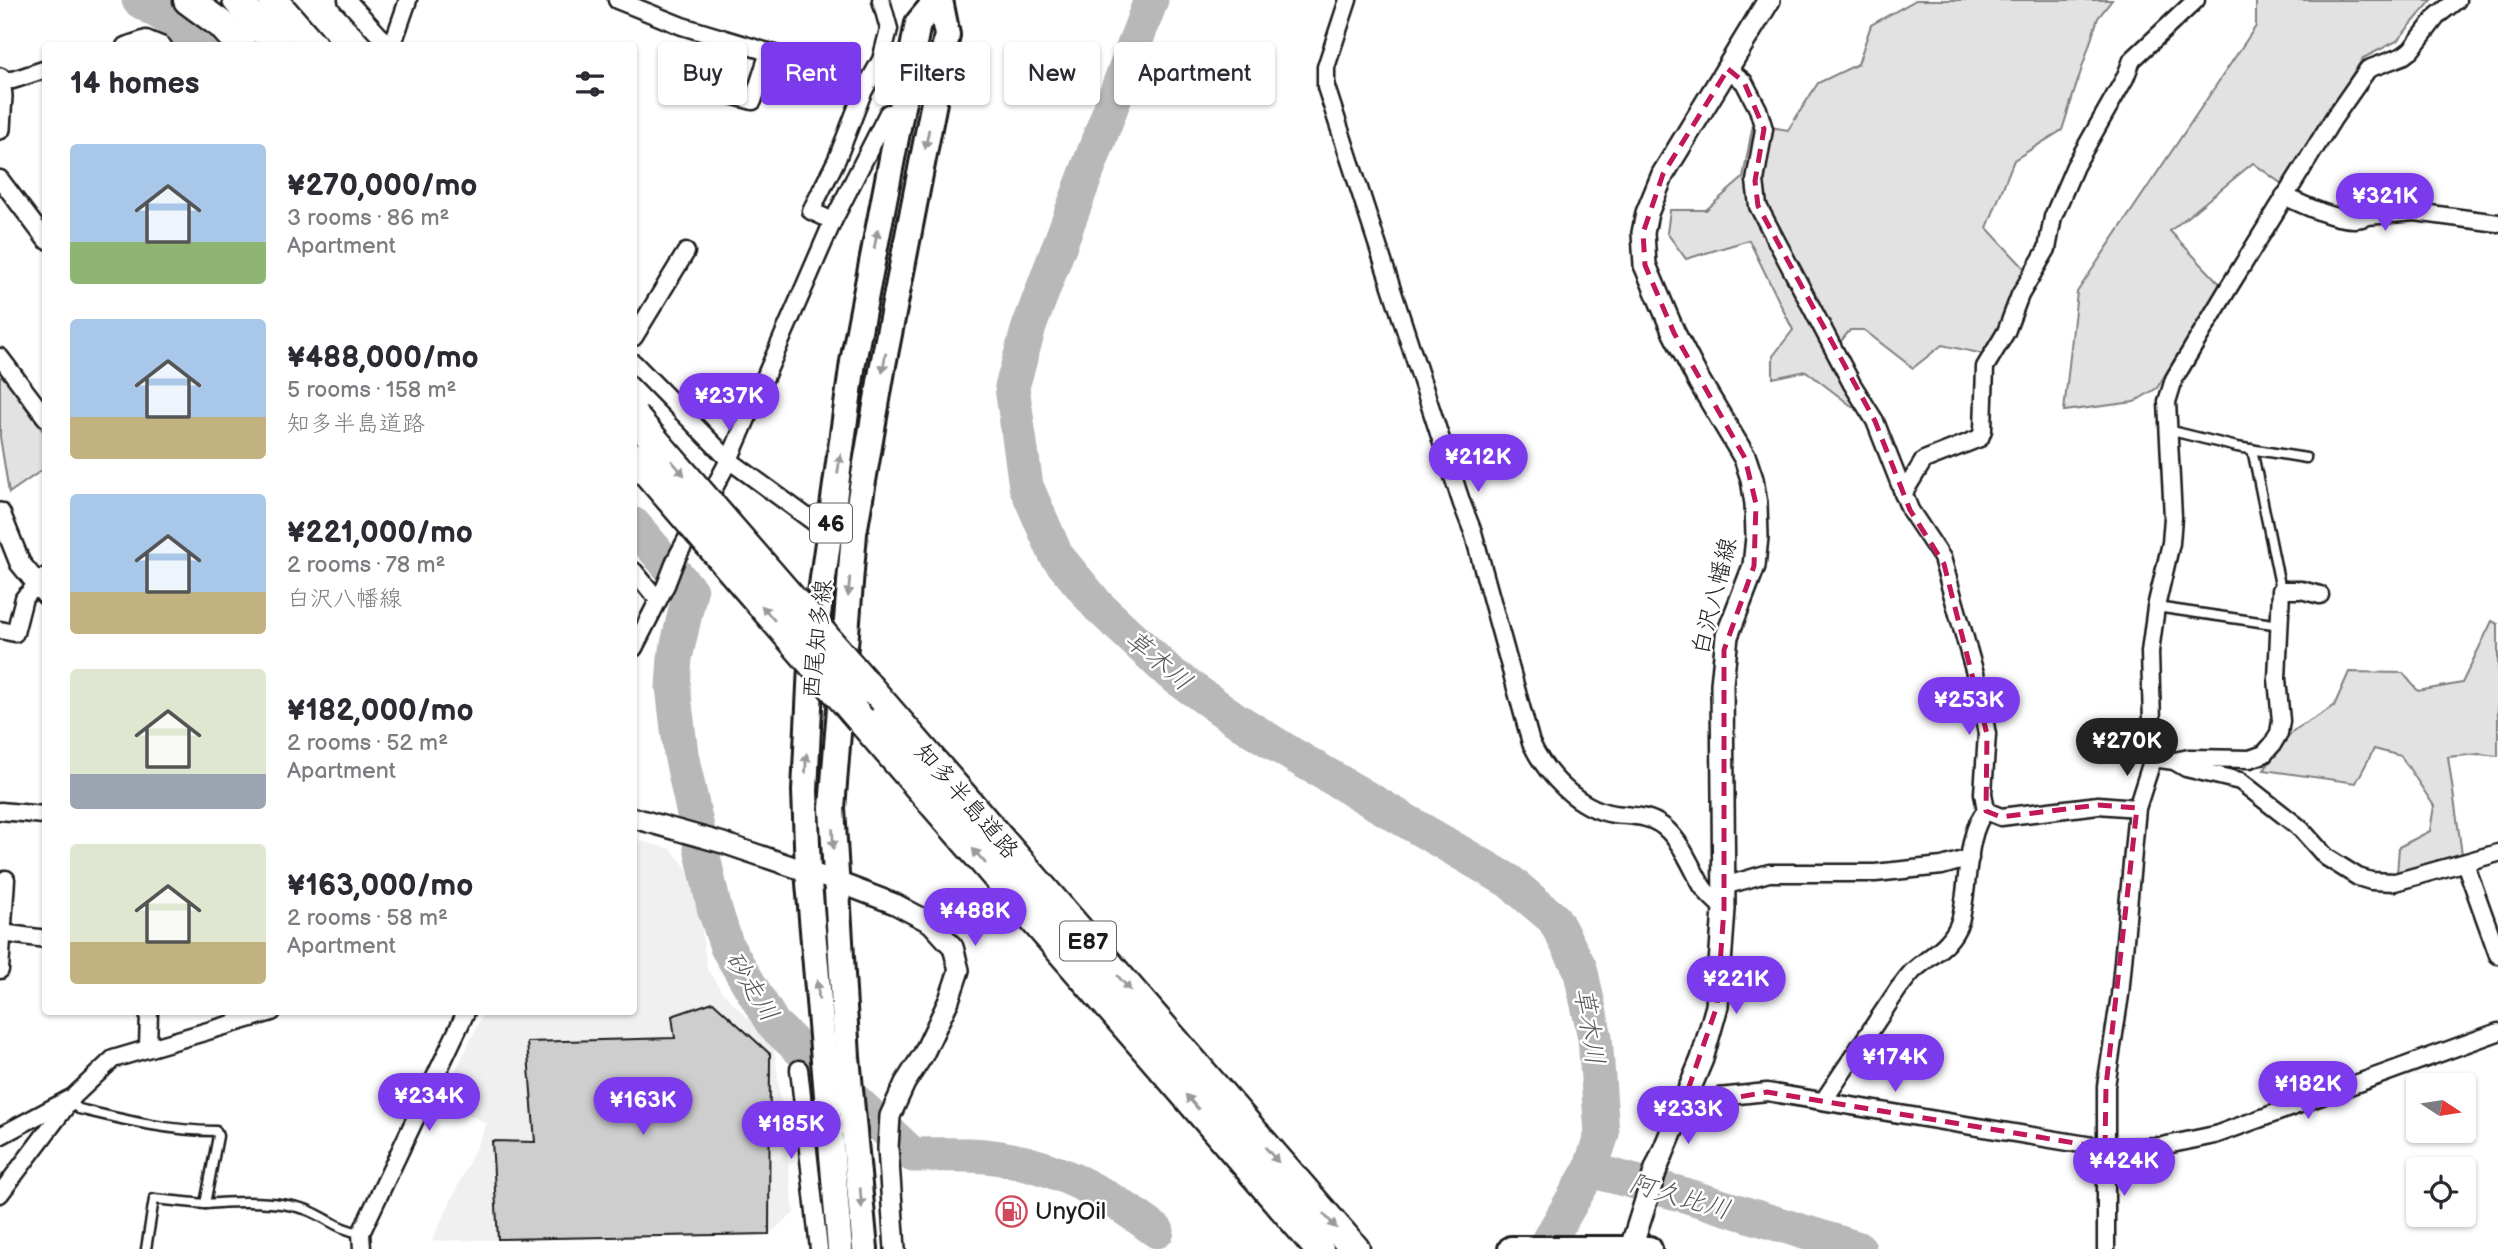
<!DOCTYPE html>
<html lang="en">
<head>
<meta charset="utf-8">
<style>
	body { margin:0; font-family:"Balsamiq Sans","Klee One",sans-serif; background:#f7f7f7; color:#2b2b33; height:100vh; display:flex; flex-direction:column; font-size:26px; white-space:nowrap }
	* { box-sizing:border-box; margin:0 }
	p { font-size:23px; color:#7c7c81 }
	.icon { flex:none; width:38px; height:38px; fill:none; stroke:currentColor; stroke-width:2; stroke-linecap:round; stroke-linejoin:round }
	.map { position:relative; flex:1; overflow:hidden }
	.details { position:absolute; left:42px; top:42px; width:595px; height:973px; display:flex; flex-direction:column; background:#fff; border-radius:7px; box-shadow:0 2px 5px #0004 }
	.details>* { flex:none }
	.hud { position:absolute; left:658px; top:42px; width:665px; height:63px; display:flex; gap:14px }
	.needle { width:46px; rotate:102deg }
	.controls { position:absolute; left:2406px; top:1073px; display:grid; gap:14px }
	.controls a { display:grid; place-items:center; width:70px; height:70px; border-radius:7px; background:#fff; box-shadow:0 2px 5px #0004; font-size:35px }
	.price { position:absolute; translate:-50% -60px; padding:0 16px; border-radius:24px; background:#7c3aed; color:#fff; font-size:23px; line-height:46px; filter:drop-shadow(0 2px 4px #0008) }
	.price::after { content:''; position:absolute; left:50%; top:42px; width:21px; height:16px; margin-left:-10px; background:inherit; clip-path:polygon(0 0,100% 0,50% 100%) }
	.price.active { background:#222; color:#fff }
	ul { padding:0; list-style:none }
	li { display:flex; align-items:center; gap:21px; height:175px; padding:0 28px }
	li span { display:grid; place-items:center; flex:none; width:196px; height:140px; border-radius:7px; color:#555 }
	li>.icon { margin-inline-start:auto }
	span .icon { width:84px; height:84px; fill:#fffc; stroke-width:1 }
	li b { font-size:30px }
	h2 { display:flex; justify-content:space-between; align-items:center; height:84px; padding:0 28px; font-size:30px }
	.chip { padding:0 24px; border-radius:7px; background:#fff; box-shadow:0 2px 5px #0004; font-size:24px; line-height:63px }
	.chip.active { background:#7c3aed; color:#fff }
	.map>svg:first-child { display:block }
	.built { fill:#f0f0f0 }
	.green { fill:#e2e2e2; stroke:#7f7f7f; stroke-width:2 }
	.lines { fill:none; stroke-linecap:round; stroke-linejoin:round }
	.river { stroke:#b8b8b8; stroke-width:35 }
	.building { fill:#cecece; stroke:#1c1c1c; stroke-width:2 }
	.service-casing { stroke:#1c1c1c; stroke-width:13 }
	.minor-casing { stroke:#1c1c1c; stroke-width:21 }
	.tertiary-casing { stroke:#1c1c1c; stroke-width:24 }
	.secondary-casing { stroke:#1c1c1c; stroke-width:26 }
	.primary-casing { stroke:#1c1c1c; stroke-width:30 }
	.motorway-casing { stroke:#1c1c1c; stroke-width:33 }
	.service { stroke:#fff; stroke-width:8 }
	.minor { stroke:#fff; stroke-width:16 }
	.tertiary { stroke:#fff; stroke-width:19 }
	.secondary { stroke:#fff; stroke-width:21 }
	.primary { stroke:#fff; stroke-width:24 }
	.motorway { stroke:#fff; stroke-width:28 }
	.motorway-bridge-casing { stroke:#1c1c1c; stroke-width:33; stroke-linecap:butt }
	.motorway-bridge { stroke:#fff; stroke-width:28 }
	.oneway { fill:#999 }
	.marked { fill:none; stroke:#c2185b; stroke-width:5; stroke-dasharray:14 9; stroke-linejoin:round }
	.labels { text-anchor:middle; stroke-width:5; stroke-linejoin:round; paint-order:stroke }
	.shield { fill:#fff; stroke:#606060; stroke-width:2 }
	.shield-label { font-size:23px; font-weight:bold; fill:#1c1c1c }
	.street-label { font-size:24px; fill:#1c1c1c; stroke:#fff }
	.poi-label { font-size:24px; fill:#1c1c1c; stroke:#fff; text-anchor:start }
	.water-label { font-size:26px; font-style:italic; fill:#5a5a5a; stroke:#fff }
</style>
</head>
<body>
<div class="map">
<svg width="2498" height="1249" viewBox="0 0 2498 1249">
	<rect width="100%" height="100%" fill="#fff"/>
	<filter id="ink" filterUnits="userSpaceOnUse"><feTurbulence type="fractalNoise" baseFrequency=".0143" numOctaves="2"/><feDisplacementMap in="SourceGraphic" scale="14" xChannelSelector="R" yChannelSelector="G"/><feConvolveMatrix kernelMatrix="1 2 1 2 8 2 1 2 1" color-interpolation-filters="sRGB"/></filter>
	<g filter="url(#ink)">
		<path class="built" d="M634,839L671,849L687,869L701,925L707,969L722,992L774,1045L794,1213L769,1234L432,1241L487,1124L442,1099L484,1012H634Z"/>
		<g class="green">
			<path d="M1916,0H2112L2098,18L2062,130L2014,160L1987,228L2028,272L1984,354L1942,345L1913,368L1864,330H1850L1828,357L1862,414L1806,371L1773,378V356L1793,330L1749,240L1686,259L1667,233L1670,210H1706L1743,178L1753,124L1788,130L1818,83L1858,64L1871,25Z"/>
			<path d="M2256,0H2432L2397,41L2363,58L2282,184L2253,163L2170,231L2221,285L2157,388L2134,402L2064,411L2077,292L2256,26Z"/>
			<path d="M3,376L45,434V468L9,493L0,437V377Z"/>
			<path d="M2492,621L2498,624V756L2479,754L2448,757L2462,854L2397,874L2399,847L2430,831L2434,806L2401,756L2374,749L2356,783L2264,770L2293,731L2334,706L2349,672L2403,673L2418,691L2462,683Z"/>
		</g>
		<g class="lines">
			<g class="river">
				<path d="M139,0L170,19L200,46"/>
				<path d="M1151,0L1029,327L1012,387L1026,486L1056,555L1098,606L1170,673L1235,719L1293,755L1509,881L1554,919L1580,968L1595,1037L1602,1134L1590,1170L1544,1249"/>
				<path d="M634,525L690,591L675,658L673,687L681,754L714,907L727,947L773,1024L913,1155C944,1155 976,1153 1006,1159C1062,1168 1112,1197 1157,1231"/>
				<path d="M1590,1170L1681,1194L1859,1249"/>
			</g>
		</g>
		<path class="building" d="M713,1002L770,1054L769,1234L498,1239L492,1141L535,1142L527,1042L675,1038L672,1016Z"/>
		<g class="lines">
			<defs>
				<g id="service">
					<path d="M2168,430L2237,447L2306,458"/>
					<path d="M2252,449L2281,590"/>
					<path d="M2156,607L2280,625"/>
					<path d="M70,1102L79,1109C125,1120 168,1131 216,1131L218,1136L205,1204L154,1199L146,1249"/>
					<path d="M205,1204C235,1201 283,1200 310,1211C331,1220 337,1229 361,1233"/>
				</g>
				<g id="minor">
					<path d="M347,0L389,46"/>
					<path d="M617,0L682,26L821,68L863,92L837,159L811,211L833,221"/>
					<path d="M1348,0L1326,67V87L1462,504L1473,532L1531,743C1546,774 1578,809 1614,814C1633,816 1649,815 1664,827C1682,842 1691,867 1702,886C1708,895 1717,902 1724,909"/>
					<path d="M125,46L146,39L163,46"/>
					<path d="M392,46L408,0"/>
					<path d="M1728,69L1744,82L1758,109L1764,129L1755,181L1758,206L1852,384L1875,421L1910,510L1942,558L1976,677L1987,734L1983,793L1986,811L2001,817L2098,805L2137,808"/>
					<path d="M0,80H13L46,69"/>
					<path d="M712,90L753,101L769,52"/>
					<path d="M863,92L881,60L889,29L881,0"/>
					<path d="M0,179L46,240"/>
					<path d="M2284,196C2304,205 2347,227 2367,216L2415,212L2498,223"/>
					<path d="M634,337L686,252"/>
					<path d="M0,357L46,418"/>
					<path d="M634,363L729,460L818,525L830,532"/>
					<path d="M1903,494L1924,460L1980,438L1983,430L1985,367L2006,332L2020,295L2047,249L2053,217L2075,166L2125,78L2132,60L2196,0"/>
					<path d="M634,571L658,600"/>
					<path d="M0,630L15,633L24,598L46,576"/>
					<path d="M634,648L666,585L676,559L729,460L833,221L888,113"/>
					<path d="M2153,758L2174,761L2186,768L2240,781L2300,828L2326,857L2358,877L2371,881L2395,882L2498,853"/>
					<path d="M2174,761L2189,758L2250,759L2264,754L2272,745L2279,733L2281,721L2277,679L2281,590H2301L2320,595"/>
					<path d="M0,811L44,815"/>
					<path d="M2465,863L2498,955"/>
					<path d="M1724,886L1769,873H1875L1942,866L1970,858"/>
					<path d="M2,933L46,939"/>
					<path d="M0,970L6,879"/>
					<path d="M148,1047L149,1012"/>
					<path d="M799,1069L819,1249"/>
					<path d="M1824,1100L1899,988C1904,982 1908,976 1913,971C1931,955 1952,945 1960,921C1969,892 1965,832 1986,811"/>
					<path d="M1682,1107H1695L1719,1097L1767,1092L2105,1148L2162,1146L2215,1135L2498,1032"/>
					<path d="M0,1136L69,1099"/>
					<path d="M0,1194L74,1096L113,1059L272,1012"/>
					<path d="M362,1249L361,1233L466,1012"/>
					<path d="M2106,1249V1086L2120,995L2137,808L2153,758L2150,652L2156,607L2171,543L2173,517L2167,402L2174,379L2229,287L2333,119L2368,69L2403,56L2411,50L2438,15L2457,0"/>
				</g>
				<g id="tertiary">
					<path d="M0,78L2,96L0,129"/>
					<path d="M0,513L20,563L46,595"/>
					<path d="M634,818L723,843L835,881L895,904L931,923L953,947L959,970L949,1000L923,1055L905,1083L890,1116L888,1148L895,1249"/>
				</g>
				<path id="secondary" d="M1631,1248L1656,1169L1702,1059L1717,1006L1724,909L1722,684L1727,636L1754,566L1757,537L1756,504L1752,479L1745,458L1699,381L1674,333L1645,265L1643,233L1647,213L1663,174L1769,0"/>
				<g id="primary">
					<path d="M840,1249L808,871L805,791L811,665L853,362L918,23L937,0"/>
					<path d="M865,1249L847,1057L832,808L854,533L883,365L947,35L940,0"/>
					<path d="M1511,1249H1649"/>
				</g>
				<g id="motorway">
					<path d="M188,0L222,25L241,46"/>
					<path d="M237,0L277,46"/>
					<path d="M273,0L313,46"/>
					<path d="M871,690L1355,1249"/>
					<path d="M861,720L1319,1249"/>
				</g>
			</defs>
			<use href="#service" class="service-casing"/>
			<use href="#minor" class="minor-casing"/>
			<use href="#tertiary" class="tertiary-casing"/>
			<use href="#secondary" class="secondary-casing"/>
			<use href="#primary" class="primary-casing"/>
			<use href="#motorway" class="motorway-casing"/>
			<use href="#service" class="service"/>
			<use href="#minor" class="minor"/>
			<use href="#tertiary" class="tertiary"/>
			<use href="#secondary" class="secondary"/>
			<use href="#primary" class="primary"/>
			<use href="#motorway" class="motorway"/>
			<defs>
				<g id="motorway-bridge">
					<path d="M634,417L871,690"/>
					<path d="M634,457L861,720"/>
				</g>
			</defs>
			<use href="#motorway-bridge" class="motorway-bridge-casing"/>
			<use href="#motorway-bridge" class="motorway-bridge"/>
		</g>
		<defs><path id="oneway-solid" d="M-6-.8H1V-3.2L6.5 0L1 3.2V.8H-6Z" transform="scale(1.75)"/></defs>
		<g class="oneway">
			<use href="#oneway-solid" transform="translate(927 139) rotate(101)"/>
			<use href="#oneway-solid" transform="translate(876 239) rotate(-79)"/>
			<use href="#oneway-solid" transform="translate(884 363) rotate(100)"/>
			<use href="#oneway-solid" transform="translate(839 464) rotate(-82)"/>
			<use href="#oneway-solid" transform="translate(678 468) rotate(49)"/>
			<use href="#oneway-solid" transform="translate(849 587) rotate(95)"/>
			<use href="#oneway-solid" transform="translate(768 613) rotate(-131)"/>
			<use href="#oneway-solid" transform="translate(806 763) rotate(-87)"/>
			<use href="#oneway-solid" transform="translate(833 839) rotate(88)"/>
			<use href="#oneway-solid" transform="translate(979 856) rotate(-131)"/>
			<use href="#oneway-solid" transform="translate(1124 983) rotate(49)"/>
			<use href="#oneway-solid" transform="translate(818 990) rotate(-95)"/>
			<use href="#oneway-solid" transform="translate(1192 1102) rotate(-131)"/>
			<use href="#oneway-solid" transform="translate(1272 1155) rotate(49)"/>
			<use href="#oneway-solid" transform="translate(861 1198) rotate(85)"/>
			<use href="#oneway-solid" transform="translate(1330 1221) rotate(48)"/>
		</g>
	</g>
	<path class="marked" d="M1728,69L1744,82L1764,129L1755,181L1758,206L1875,421L1910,510L1944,564L1987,734L1986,811L2001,817L2098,805L2137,808L2106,1086L2105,1148L1767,1092L1682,1107L1717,1006L1724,909V650L1754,566L1756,504L1745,458L1674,333L1645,265L1643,233L1663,174Z"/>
	<defs>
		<symbol id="fuel-ring" viewBox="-11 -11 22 22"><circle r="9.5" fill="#fff" stroke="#d1495b" stroke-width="1.5"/><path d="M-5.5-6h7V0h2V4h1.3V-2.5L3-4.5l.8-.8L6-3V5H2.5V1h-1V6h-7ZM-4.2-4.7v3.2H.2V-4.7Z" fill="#d1495b"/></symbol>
	</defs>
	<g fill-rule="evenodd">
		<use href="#fuel-ring" x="994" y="1194" width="35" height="35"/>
	</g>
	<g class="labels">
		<g class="shield">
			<rect x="810" y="503.5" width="42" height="39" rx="5"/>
			<rect x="1060" y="921.5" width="56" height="39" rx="5"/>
		</g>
		<g class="shield-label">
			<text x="831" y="531">46</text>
			<text x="1088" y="949">E87</text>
		</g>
		<g class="street-label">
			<text transform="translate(1714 596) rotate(-76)" y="8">白沢八幡線</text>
			<text transform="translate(817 639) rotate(-84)" y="8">西尾知多線</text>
			<text transform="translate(967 801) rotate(49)" y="8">知多半島道路</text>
		</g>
		<g class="poi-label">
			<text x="1035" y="1219">UnyOil</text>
		</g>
		<g class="water-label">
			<text transform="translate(1159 660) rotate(40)" y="9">草木川</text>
			<text transform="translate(752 986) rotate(58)" y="9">砂走川</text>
			<text transform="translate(1590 1026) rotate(81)" y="9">草木川</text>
			<text transform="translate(1680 1196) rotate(16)" y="9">阿久比川</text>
		</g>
	</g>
</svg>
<div class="controls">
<a><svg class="needle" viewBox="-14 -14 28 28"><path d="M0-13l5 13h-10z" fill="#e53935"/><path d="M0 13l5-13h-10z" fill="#7c7c81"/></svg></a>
<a><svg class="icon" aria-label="locate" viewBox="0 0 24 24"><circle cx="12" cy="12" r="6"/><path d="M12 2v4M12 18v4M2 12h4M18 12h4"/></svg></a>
</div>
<b class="price" style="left:2385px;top:233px">¥321K</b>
<b class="price" style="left:729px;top:433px">¥237K</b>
<b class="price" style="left:1478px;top:494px">¥212K</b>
<b class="price" style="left:1969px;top:737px">¥253K</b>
<b class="price active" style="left:2127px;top:778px">¥270K</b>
<b class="price" style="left:975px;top:948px">¥488K</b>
<b class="price" style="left:1736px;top:1016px">¥221K</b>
<b class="price" style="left:1895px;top:1094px">¥174K</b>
<b class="price" style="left:2308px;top:1121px">¥182K</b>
<b class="price" style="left:429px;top:1133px">¥234K</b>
<b class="price" style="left:643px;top:1137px">¥163K</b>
<b class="price" style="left:1688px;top:1146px">¥233K</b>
<b class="price" style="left:791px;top:1161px">¥185K</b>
<b class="price" style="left:2124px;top:1198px">¥424K</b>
<div class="hud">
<a class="chip">Buy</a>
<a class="chip active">Rent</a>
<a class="chip">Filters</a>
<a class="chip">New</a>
<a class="chip">Apartment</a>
</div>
<section class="details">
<h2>14 homes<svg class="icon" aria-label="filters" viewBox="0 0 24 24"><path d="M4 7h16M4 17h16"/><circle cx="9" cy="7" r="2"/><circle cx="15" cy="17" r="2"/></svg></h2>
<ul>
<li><span style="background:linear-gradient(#a9c7e8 70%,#8fb573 0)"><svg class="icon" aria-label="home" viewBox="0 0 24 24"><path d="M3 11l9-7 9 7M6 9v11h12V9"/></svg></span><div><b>¥270,000/mo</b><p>3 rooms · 86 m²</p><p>Apartment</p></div></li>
<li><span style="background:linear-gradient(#a9c7e8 70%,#c2b280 0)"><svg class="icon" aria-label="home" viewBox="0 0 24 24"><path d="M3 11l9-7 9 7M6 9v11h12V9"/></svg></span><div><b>¥488,000/mo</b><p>5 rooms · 158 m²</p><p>知多半島道路</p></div></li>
<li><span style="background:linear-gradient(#a9c7e8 70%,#c2b280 0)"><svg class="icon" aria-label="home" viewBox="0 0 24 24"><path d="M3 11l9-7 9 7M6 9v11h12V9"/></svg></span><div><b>¥221,000/mo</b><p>2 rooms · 78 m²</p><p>白沢八幡線</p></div></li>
<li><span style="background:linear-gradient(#dfe7d0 75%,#9aa5b1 0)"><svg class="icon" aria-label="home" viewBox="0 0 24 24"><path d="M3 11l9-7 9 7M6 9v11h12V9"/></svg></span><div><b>¥182,000/mo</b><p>2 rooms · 52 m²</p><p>Apartment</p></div></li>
<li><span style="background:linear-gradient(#dfe7d0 70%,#c2b280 0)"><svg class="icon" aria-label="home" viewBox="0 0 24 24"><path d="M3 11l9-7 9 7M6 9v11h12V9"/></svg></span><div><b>¥163,000/mo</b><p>2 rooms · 58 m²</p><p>Apartment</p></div></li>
</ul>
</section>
</div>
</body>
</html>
